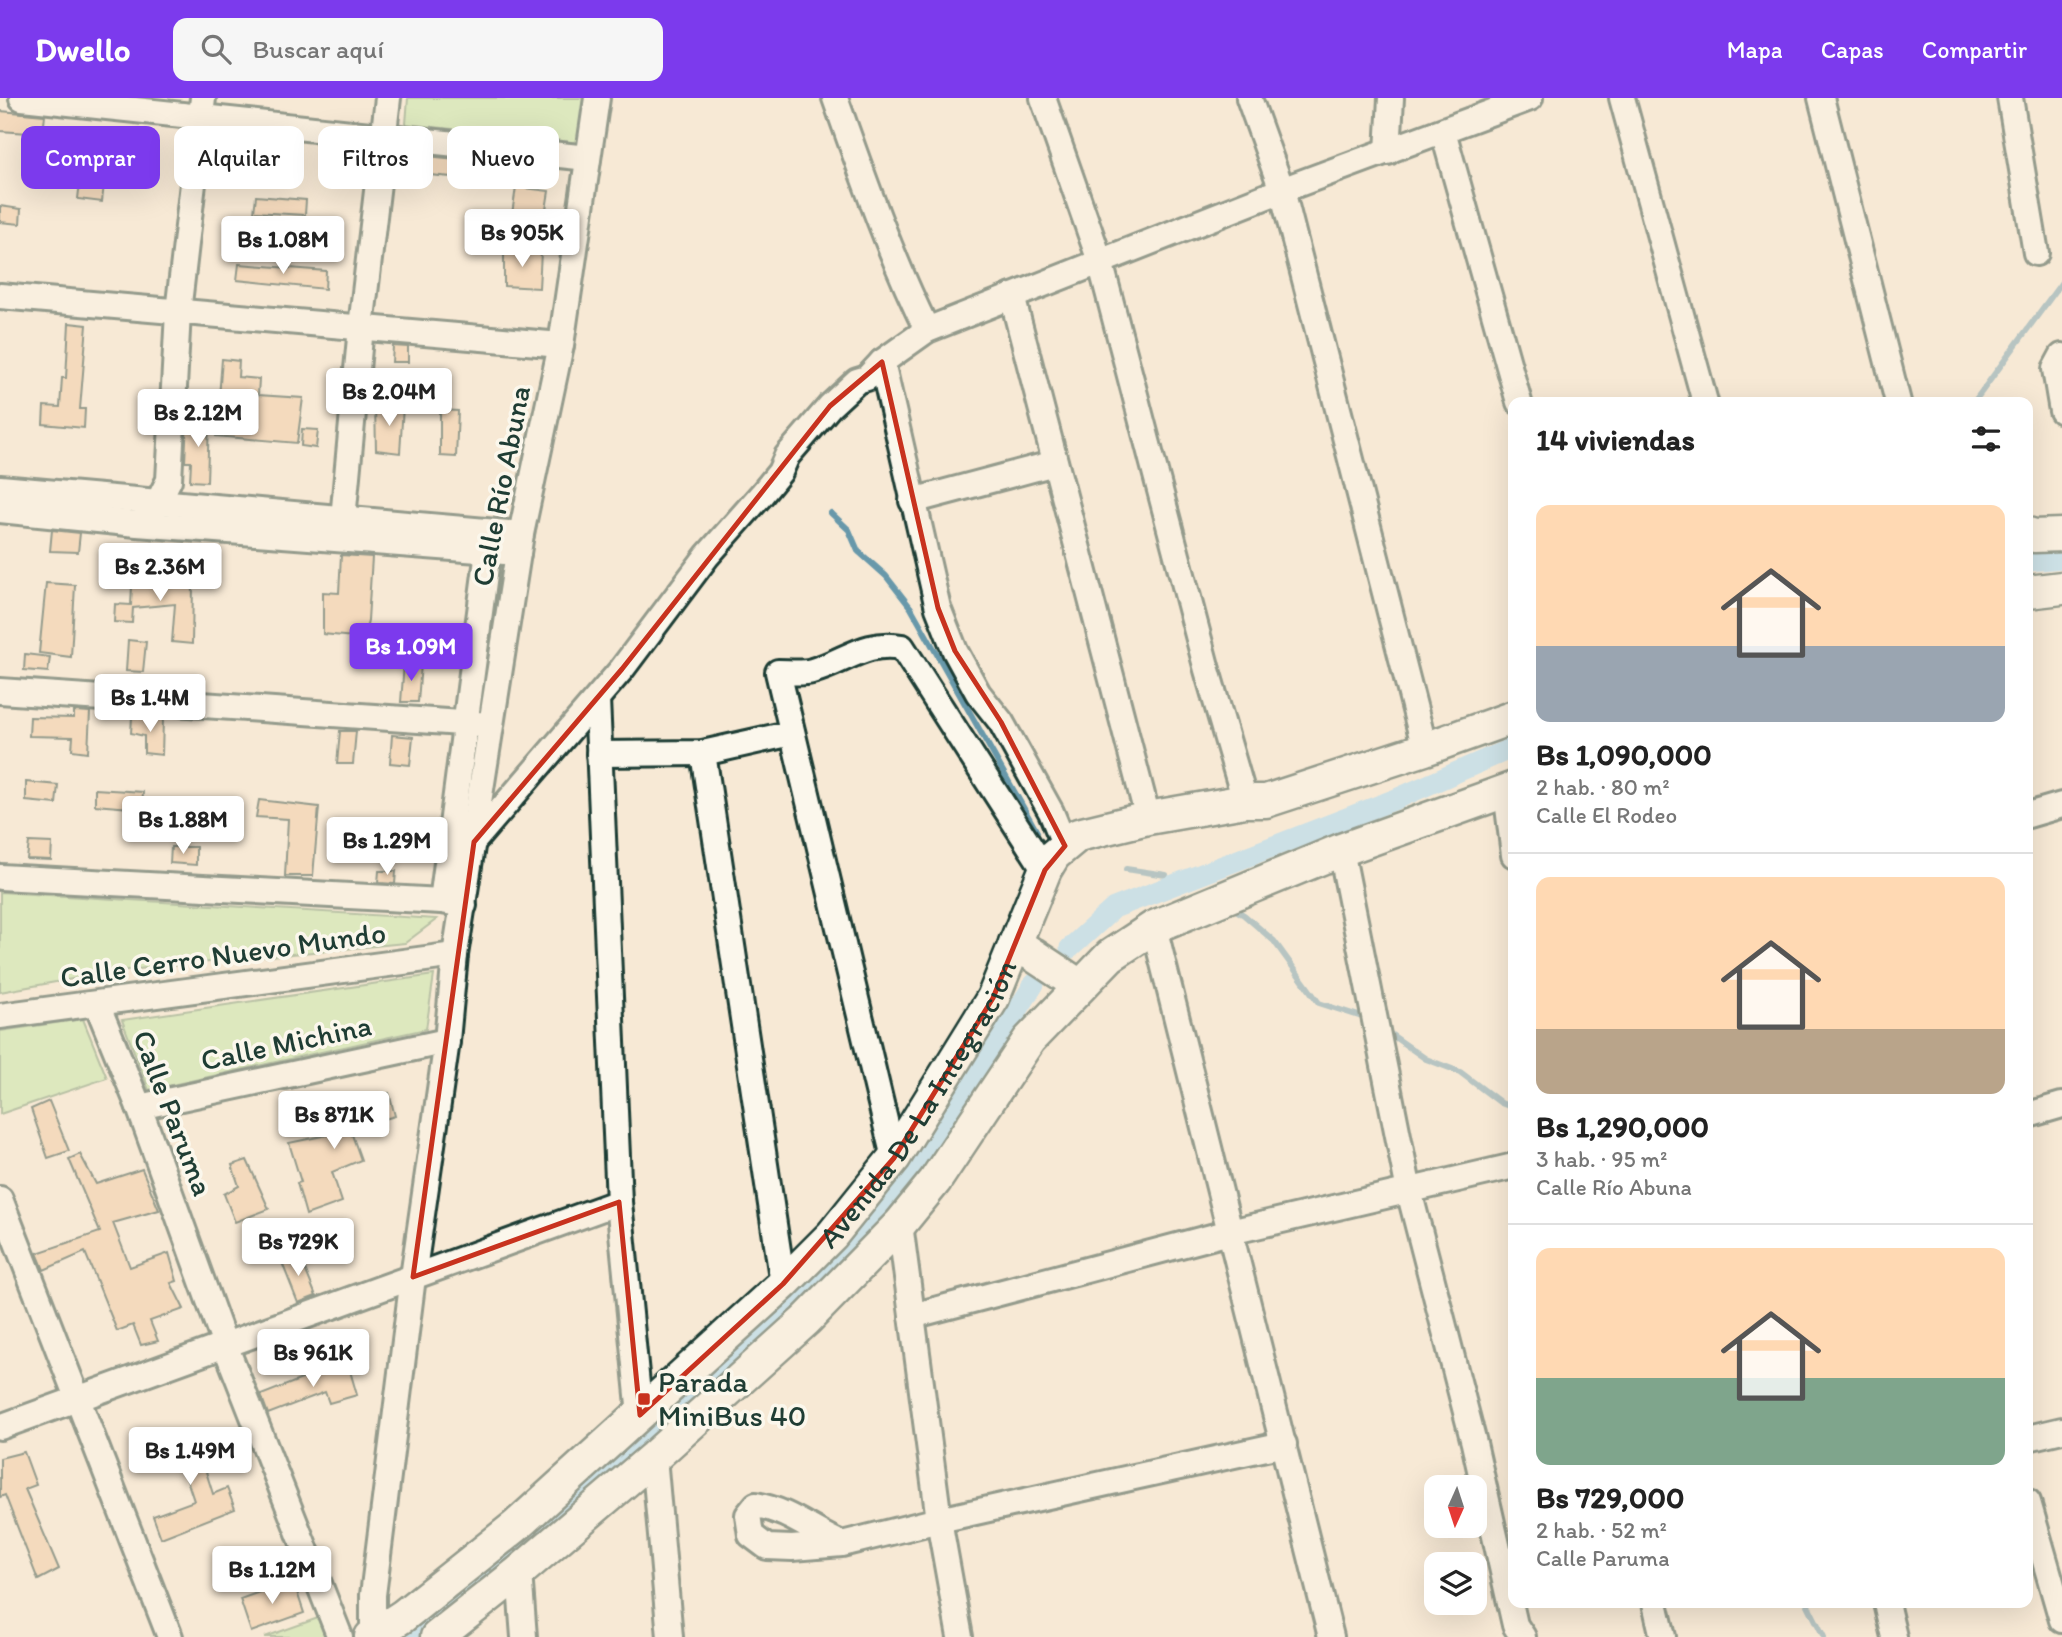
<!DOCTYPE html>
<html lang="es">
<head>
<meta charset="utf-8">
<style>
	body { margin:0; font-family:Itim,sans-serif; background:#f6f6f6; color:#222; height:100vh; display:flex; flex-direction:column; font-size:26px; white-space:nowrap }
	* { box-sizing:border-box; margin:0 }
	p { font-size:23px; color:#767676 }
	.icon { flex:none; width:38px; height:38px; fill:none; stroke:currentColor; stroke-width:2; stroke-linecap:round; stroke-linejoin:round }
	.map { position:relative; flex:1; overflow:hidden }
	.details { position:absolute; left:1508px; top:299px; width:525px; height:1211px; display:flex; flex-direction:column; background:#fff; border-radius:14px; box-shadow:0 7px 28px #0002 }
	.details>* { flex:none }
	.banner { position:absolute; left:21px; top:28px; width:665px; height:63px; display:flex; gap:14px }
	.needle { width:46px; rotate:183deg }
	.tools { position:absolute; left:1424px; top:1377px; display:grid; gap:14px }
	.tools a { display:grid; place-items:center; width:63px; height:63px; border-radius:14px; background:#fff; box-shadow:0 7px 28px #0002; font-size:35px }
	.price { position:absolute; translate:-50% -60px; padding:0 16px; border-radius:7px; background:#fff; color:#222; font-size:23px; line-height:46px; filter:drop-shadow(0 2px 4px #0008) }
	.price::after { content:''; position:absolute; left:50%; top:42px; width:21px; height:16px; margin-left:-10px; background:inherit; clip-path:polygon(0 0,100% 0,50% 100%) }
	.price.current { background:#7c3aed; color:#fff }
	ul { padding:0; list-style:none }
	li { display:grid; align-content:center; gap:14px; height:371px; padding:0 28px }
	li+li { border-top:2px solid #e0e0e0 }
	li span { display:grid; place-items:center; height:217px; border-radius:14px; color:#555 }
	li>.icon { margin-inline-start:auto }
	span .icon { width:126px; height:126px; fill:#fffc; stroke-width:1 }
	li b { font-size:30px }
	h2 { display:flex; justify-content:space-between; align-items:center; height:84px; padding:0 28px; font-size:30px }
	.tag { padding:0 24px; border-radius:14px; background:#fff; box-shadow:0 7px 28px #0002; font-size:24px; line-height:63px }
	.tag.current { background:#7c3aed; color:#fff }
	header { display:flex; align-items:center; gap:42px; box-sizing:border-box; height:98px; padding:0 35px; background:#7c3aed; color:#fff }
	header strong { font-size:33px }
	nav { display:flex; gap:38px; margin-inline-start:auto; font-size:24px }
	.search { width:490px; height:63px; background:#f6f6f6; display:flex; align-items:center; gap:18px; box-sizing:border-box; padding:0 24px; border-radius:14px; color:#767676; font-size:26px }
	.map>svg:first-child { display:block }
	.green { fill:#bde6a3; stroke:#6e926c; stroke-width:2 }
	.lines { fill:none; stroke-linecap:round; stroke-linejoin:round }
	.stream { stroke:#6798aa; stroke-width:6 }
	.canal { stroke:#97d5f8; stroke-width:21 }
	.building { fill:#efc89f; stroke:#1f3d34; stroke-width:2 }
	.minor-casing { stroke:#1f3d34; stroke-width:30 }
	.major-casing { stroke:#1f3d34; stroke-width:37 }
	.minor { stroke:#fbf7ec; stroke-width:24 }
	.major { stroke:#fbf7ec; stroke-width:32 }
	.marked { fill:none; stroke:#c8321e; stroke-width:5; stroke-linejoin:round }
	.poi-dot { fill:#c8321e; stroke:#fbf7ec; stroke-width:2.5 }
	.labels { text-anchor:middle; stroke-width:7; stroke-linejoin:round; paint-order:stroke }
	.street-label { font-size:30px; fill:#1f3d34; stroke:#fbf7ec }
	.poi-label { font-size:30px; fill:#1f3d34; stroke:#fbf7ec; text-anchor:start }
</style>
</head>
<body>
<header>
<strong>Dwello</strong>
<div class="search"><svg class="icon" aria-label="search" viewBox="0 0 24 24"><circle cx="10" cy="10" r="6"/><path d="M15 15l6 6"/></svg>Buscar aquí</div>
<nav><a>Mapa</a><a>Capas</a><a>Compartir</a></nav>
</header>
<div class="map">
<svg width="2062" height="1539" viewBox="0 0 2062 1539">
	<rect width="100%" height="100%" fill="#f7e9d5"/>
	<filter id="ink" filterUnits="userSpaceOnUse"><feTurbulence type="fractalNoise" baseFrequency=".0143" numOctaves="2"/><feDisplacementMap in="SourceGraphic" scale="14" xChannelSelector="R" yChannelSelector="G"/><feConvolveMatrix kernelMatrix="1 2 1 2 8 2 1 2 1" color-interpolation-filters="sRGB"/></filter>
	<g filter="url(#ink)">
		<g class="green">
			<path d="M408,0H584L579,45L406,26Z"/>
			<path d="M0,794L437,821L405,845L117,873L0,894Z"/>
			<path d="M434,877L426,931L149,992L122,922Z"/>
			<path d="M83,921L107,980L0,1016V933Z"/>
			<path d="M318,1520L325,1539H265Z"/>
		</g>
		<g class="lines">
			<g class="stream">
				<path d="M1974,304L2062,184"/>
				<path d="M831,415L849,432L858,453L886,478L911,510L1037,734"/>
				<path d="M1126,771L1166,777"/>
				<path d="M1229,808L1244,817L1274,843L1319,905L1368,921"/>
				<path d="M1386,933L1426,961L1460,974L1501,1005L1514,1010"/>
				<path d="M1807,1505L1824,1539"/>
			</g>
			<g class="canal">
				<path d="M2028,463L2062,460"/>
				<path d="M1070,850L1114,810L1396,701L1514,649"/>
				<path d="M407,1539L462,1502L552,1424L599,1376L778,1220L867,1126L936,1043L1034,886"/>
			</g>
		</g>
		<g class="building">
			<path d="M0,13L45,17L43,36L0,33Z"/>
			<path d="M407,56L486,64L483,89L462,88L463,80L406,75Z"/>
			<path d="M82,66L99,67L98,86H104L102,104L78,101Z"/>
			<path d="M516,89L549,93L545,118L512,116Z"/>
			<path d="M256,98L306,102L305,117L254,114Z"/>
			<path d="M0,108L21,111L20,126L0,124Z"/>
			<path d="M504,151L541,154L539,190L504,188Z"/>
			<path d="M239,166L326,173L325,191L237,182Z"/>
			<path d="M69,225L87,227L80,311H85L84,330L43,326L44,308L60,309L62,280H66Z"/>
			<path d="M393,248L408,249V264H392Z"/>
			<path d="M222,261L239,263L238,279L259,281L258,297L303,300L297,345L216,338Z"/>
			<path d="M375,306L403,308L400,355L376,352Z"/>
			<path d="M440,312L458,313L456,359L440,358Z"/>
			<path d="M187,322L209,323L207,384L190,383L191,364H185Z"/>
			<path d="M302,331L318,332L316,350L301,348Z"/>
			<path d="M52,432L80,435L78,454L50,453Z"/>
			<path d="M341,457L372,459L368,522L364,540L323,536V494L339,495Z"/>
			<path d="M133,469L152,471L151,484L193,487L192,546L172,544L175,506L133,510L132,525L114,524L115,506L131,507Z"/>
			<path d="M46,485L75,487L71,559L39,555Z"/>
			<path d="M128,542L146,544L143,574L126,573Z"/>
			<path d="M25,556L50,559L48,574L24,572Z"/>
			<path d="M404,565L421,566L418,604H401Z"/>
			<path d="M74,613L90,614L88,654L72,652L73,639L29,638L30,619L74,620Z"/>
			<path d="M132,619L163,621L162,657L144,655V638L131,635Z"/>
			<path d="M340,633H356L353,666H337Z"/>
			<path d="M392,637L413,639L410,667L390,665Z"/>
			<path d="M26,684L58,687L56,706L26,703Z"/>
			<path d="M95,691L143,694L142,711L95,707Z"/>
			<path d="M259,702L319,709L313,778H285L288,721L256,719Z"/>
			<path d="M29,744L52,745L51,762L27,761Z"/>
			<path d="M171,749H196V767L170,765Z"/>
			<path d="M379,773H396L395,786L378,785Z"/>
			<path d="M389,995L395,1018L350,1031L361,1062L332,1074L342,1104L306,1117L297,1085L301,1084L289,1045L332,1036L325,1015Z"/>
			<path d="M49,1003L69,1053L48,1060L31,1011Z"/>
			<path d="M80,1056L96,1086L142,1071L159,1112L113,1125L130,1169L169,1155L177,1183L171,1185L184,1211L150,1223L158,1243L141,1247L133,1227L117,1233L85,1154L44,1172L37,1155L100,1134L69,1061Z"/>
			<path d="M247,1062L269,1111L235,1124L224,1096L239,1088L232,1067Z"/>
			<path d="M299,1156L316,1198L298,1205L281,1162Z"/>
			<path d="M348,1266L357,1297L329,1305L325,1294L268,1316L261,1297L317,1275Z"/>
			<path d="M200,1333L204,1341L197,1345L213,1396L227,1390L235,1411L161,1440L153,1418L194,1403L178,1355L154,1367L148,1350Z"/>
			<path d="M24,1354L36,1387L25,1391L59,1471L38,1482L5,1397L0,1399V1360Z"/>
			<path d="M293,1482L304,1515L251,1534L240,1501Z"/>
		</g>
		<g class="lines">
			<defs>
				<g id="minor">
					<path d="M22,0L588,60"/>
					<path d="M835,0C863,79 890,157 927,232"/>
					<path d="M1043,0L1100,163L1207,572L1245,703"/>
					<path d="M1249,0L1282,92L1425,651"/>
					<path d="M1622,0L1705,304"/>
					<path d="M1821,0L1898,304"/>
					<path d="M2010,0L2036,155"/>
					<path d="M1443,33L1519,304"/>
					<path d="M1388,54L1391,0"/>
					<path d="M0,198L561,247"/>
					<path d="M1012,198L1148,720"/>
					<path d="M2062,258L2055,271L2062,313"/>
					<path d="M882,264L938,510L955,553L978,595L1001,624L1051,714L1065,748"/>
					<path d="M0,390L521,436"/>
					<path d="M912,403L1055,365"/>
					<path d="M0,412L137,426L518,455"/>
					<path d="M148,415L158,404L169,382L178,214L203,0"/>
					<path d="M343,421L361,229L388,0"/>
					<path d="M0,593L490,627"/>
					<path d="M597,601L619,1104L640,1317"/>
					<path d="M703,655L783,1186"/>
					<path d="M599,656L703,655L792,635"/>
					<path d="M1506,693L1514,757"/>
					<path d="M2028,717L2062,707"/>
					<path d="M474,743L622,571L707,458L762,396L780,374L787,358L830,308L857,283L867,280L882,264L927,232L1282,92L1530,0"/>
					<path d="M1341,752L1409,1093L1474,1345L1515,1527L1523,1539"/>
					<path d="M0,779L442,803L464,807"/>
					<path d="M442,803L490,438"/>
					<path d="M1154,829L1331,1539"/>
					<path d="M97,906L139,1009L225,1247L340,1539"/>
					<path d="M0,918L455,857"/>
					<path d="M139,1009L447,943"/>
					<path d="M2028,1017L2062,1007"/>
					<path d="M894,1060L778,574C789,574 802,576 812,573C845,564 865,542 902,549L1045,772"/>
					<path d="M0,1101L170,1539"/>
					<path d="M900,1126L939,1422L960,1539"/>
					<path d="M912,1218L1230,1134L1514,1068"/>
					<path d="M0,1329L619,1104"/>
					<path d="M2028,1340L2062,1332"/>
					<path d="M654,1359L670,1539"/>
					<path d="M2028,1404L2062,1522"/>
					<path d="M842,1446C811,1433 790,1413 756,1407L748,1417L751,1437L767,1449L792,1450L842,1446L939,1422L1284,1346"/>
					<path d="M519,1474L524,1539"/>
					<path d="M1655,1505L1663,1539"/>
					<path d="M1886,1505L1894,1539"/>
					<path d="M373,1538V1497L413,1179L447,943L455,857L521,436L561,247L597,0"/>
				</g>
				<g id="major">
					<path d="M2028,436L2034,438L2062,437"/>
					<path d="M2028,494L2062,490"/>
					<path d="M1015,845L1080,888"/>
					<path id="s1" d="M371,1539L403,1518L516,1428L783,1186L832,1137L894,1060L993,900L1045,772L1054,757L1078,737L1148,720L1245,703H1266L1425,651L1514,619"/>
					<path d="M437,1539L519,1474L654,1359L806,1222L900,1126L935,1083L1029,942L1110,858L1154,829L1341,752L1514,690"/>
				</g>
			</defs>
			<use href="#minor" class="minor-casing"/>
			<use href="#major" class="major-casing"/>
			<use href="#minor" class="minor"/>
			<use href="#major" class="major"/>
		</g>
	</g>
	<path d="M0 0H2062V1539H0ZM882,264L938,510L955,553L1001,624L1065,748L1045,772L993,900L894,1060L783,1186L640,1317L619,1104L413,1179L474,744L622,571L830,308Z" fill="#f7e9d5" fill-opacity=".55" fill-rule="evenodd"/>
	<path class="marked" d="M882,264L938,510L955,553L1001,624L1065,748L1045,772L993,900L894,1060L783,1186L640,1317L619,1104L413,1179L474,744L622,571L830,308Z"/>
	<rect class="poi-dot" x="637" y="1294" width="14" height="14" rx="3.5"/>
	<g class="labels">
		<g class="street-label">
			<text transform="translate(501 388) rotate(-79)" y="10">Calle Río Abuna</text>
			<text transform="translate(223 857) rotate(-8)" y="10">Calle Cerro Nuevo Mundo</text>
			<text transform="translate(286 945) rotate(-12)" y="10">Calle Michina</text>
			<text dy="10" stroke="none"><textPath href="#s1" startOffset="770">Avenida De La Integración</textPath></text>
			<text transform="translate(173 1015) rotate(69)" y="10">Calle Paruma</text>
		</g>
		<g class="poi-label">
			<text x="658" y="1294">Parada<tspan x="658" dy="34">MiniBus 40</tspan></text>
		</g>
	</g>
</svg>
<div class="tools">
<a><svg class="needle" viewBox="-14 -14 28 28"><path d="M0-13l5 13h-10z" fill="#e53935"/><path d="M0 13l5-13h-10z" fill="#767676"/></svg></a>
<a><svg class="icon" aria-label="layers" viewBox="0 0 24 24"><path d="M12 4l9 5-9 5-9-5zM3 14l9 5 9-5"/></svg></a>
</div>
<b class="price" style="left:522px;top:171px">Bs 905K</b>
<b class="price" style="left:283px;top:178px">Bs 1.08M</b>
<b class="price" style="left:389px;top:330px">Bs 2.04M</b>
<b class="price" style="left:198px;top:351px">Bs 2.12M</b>
<b class="price" style="left:160px;top:505px">Bs 2.36M</b>
<b class="price current" style="left:411px;top:585px">Bs 1.09M</b>
<b class="price" style="left:150px;top:636px">Bs 1.4M</b>
<b class="price" style="left:183px;top:758px">Bs 1.88M</b>
<b class="price" style="left:387px;top:779px">Bs 1.29M</b>
<b class="price" style="left:334px;top:1053px">Bs 871K</b>
<b class="price" style="left:298px;top:1180px">Bs 729K</b>
<b class="price" style="left:313px;top:1291px">Bs 961K</b>
<b class="price" style="left:190px;top:1389px">Bs 1.49M</b>
<b class="price" style="left:272px;top:1508px">Bs 1.12M</b>
<div class="banner">
<a class="tag current">Comprar</a>
<a class="tag">Alquilar</a>
<a class="tag">Filtros</a>
<a class="tag">Nuevo</a>
</div>
<section class="details">
<h2>14 viviendas<svg class="icon" aria-label="filters" viewBox="0 0 24 24"><path d="M4 7h16M4 17h16"/><circle cx="9" cy="7" r="2"/><circle cx="15" cy="17" r="2"/></svg></h2>
<ul>
<li><span style="background:linear-gradient(#ffd9b3 65%,#9aa5b1 0)"><svg class="icon" aria-label="home" viewBox="0 0 24 24"><path d="M3 11l9-7 9 7M6 9v11h12V9"/></svg></span><div><b>Bs 1,090,000</b><p>2 hab. · 80 m²</p><p>Calle El Rodeo</p></div></li>
<li><span style="background:linear-gradient(#ffd9b3 70%,#b9a48a 0)"><svg class="icon" aria-label="home" viewBox="0 0 24 24"><path d="M3 11l9-7 9 7M6 9v11h12V9"/></svg></span><div><b>Bs 1,290,000</b><p>3 hab. · 95 m²</p><p>Calle Río Abuna</p></div></li>
<li><span style="background:linear-gradient(#ffd9b3 60%,#7fa58c 0)"><svg class="icon" aria-label="home" viewBox="0 0 24 24"><path d="M3 11l9-7 9 7M6 9v11h12V9"/></svg></span><div><b>Bs 729,000</b><p>2 hab. · 52 m²</p><p>Calle Paruma</p></div></li>
</ul>
</section>
</div>
</body>
</html>
